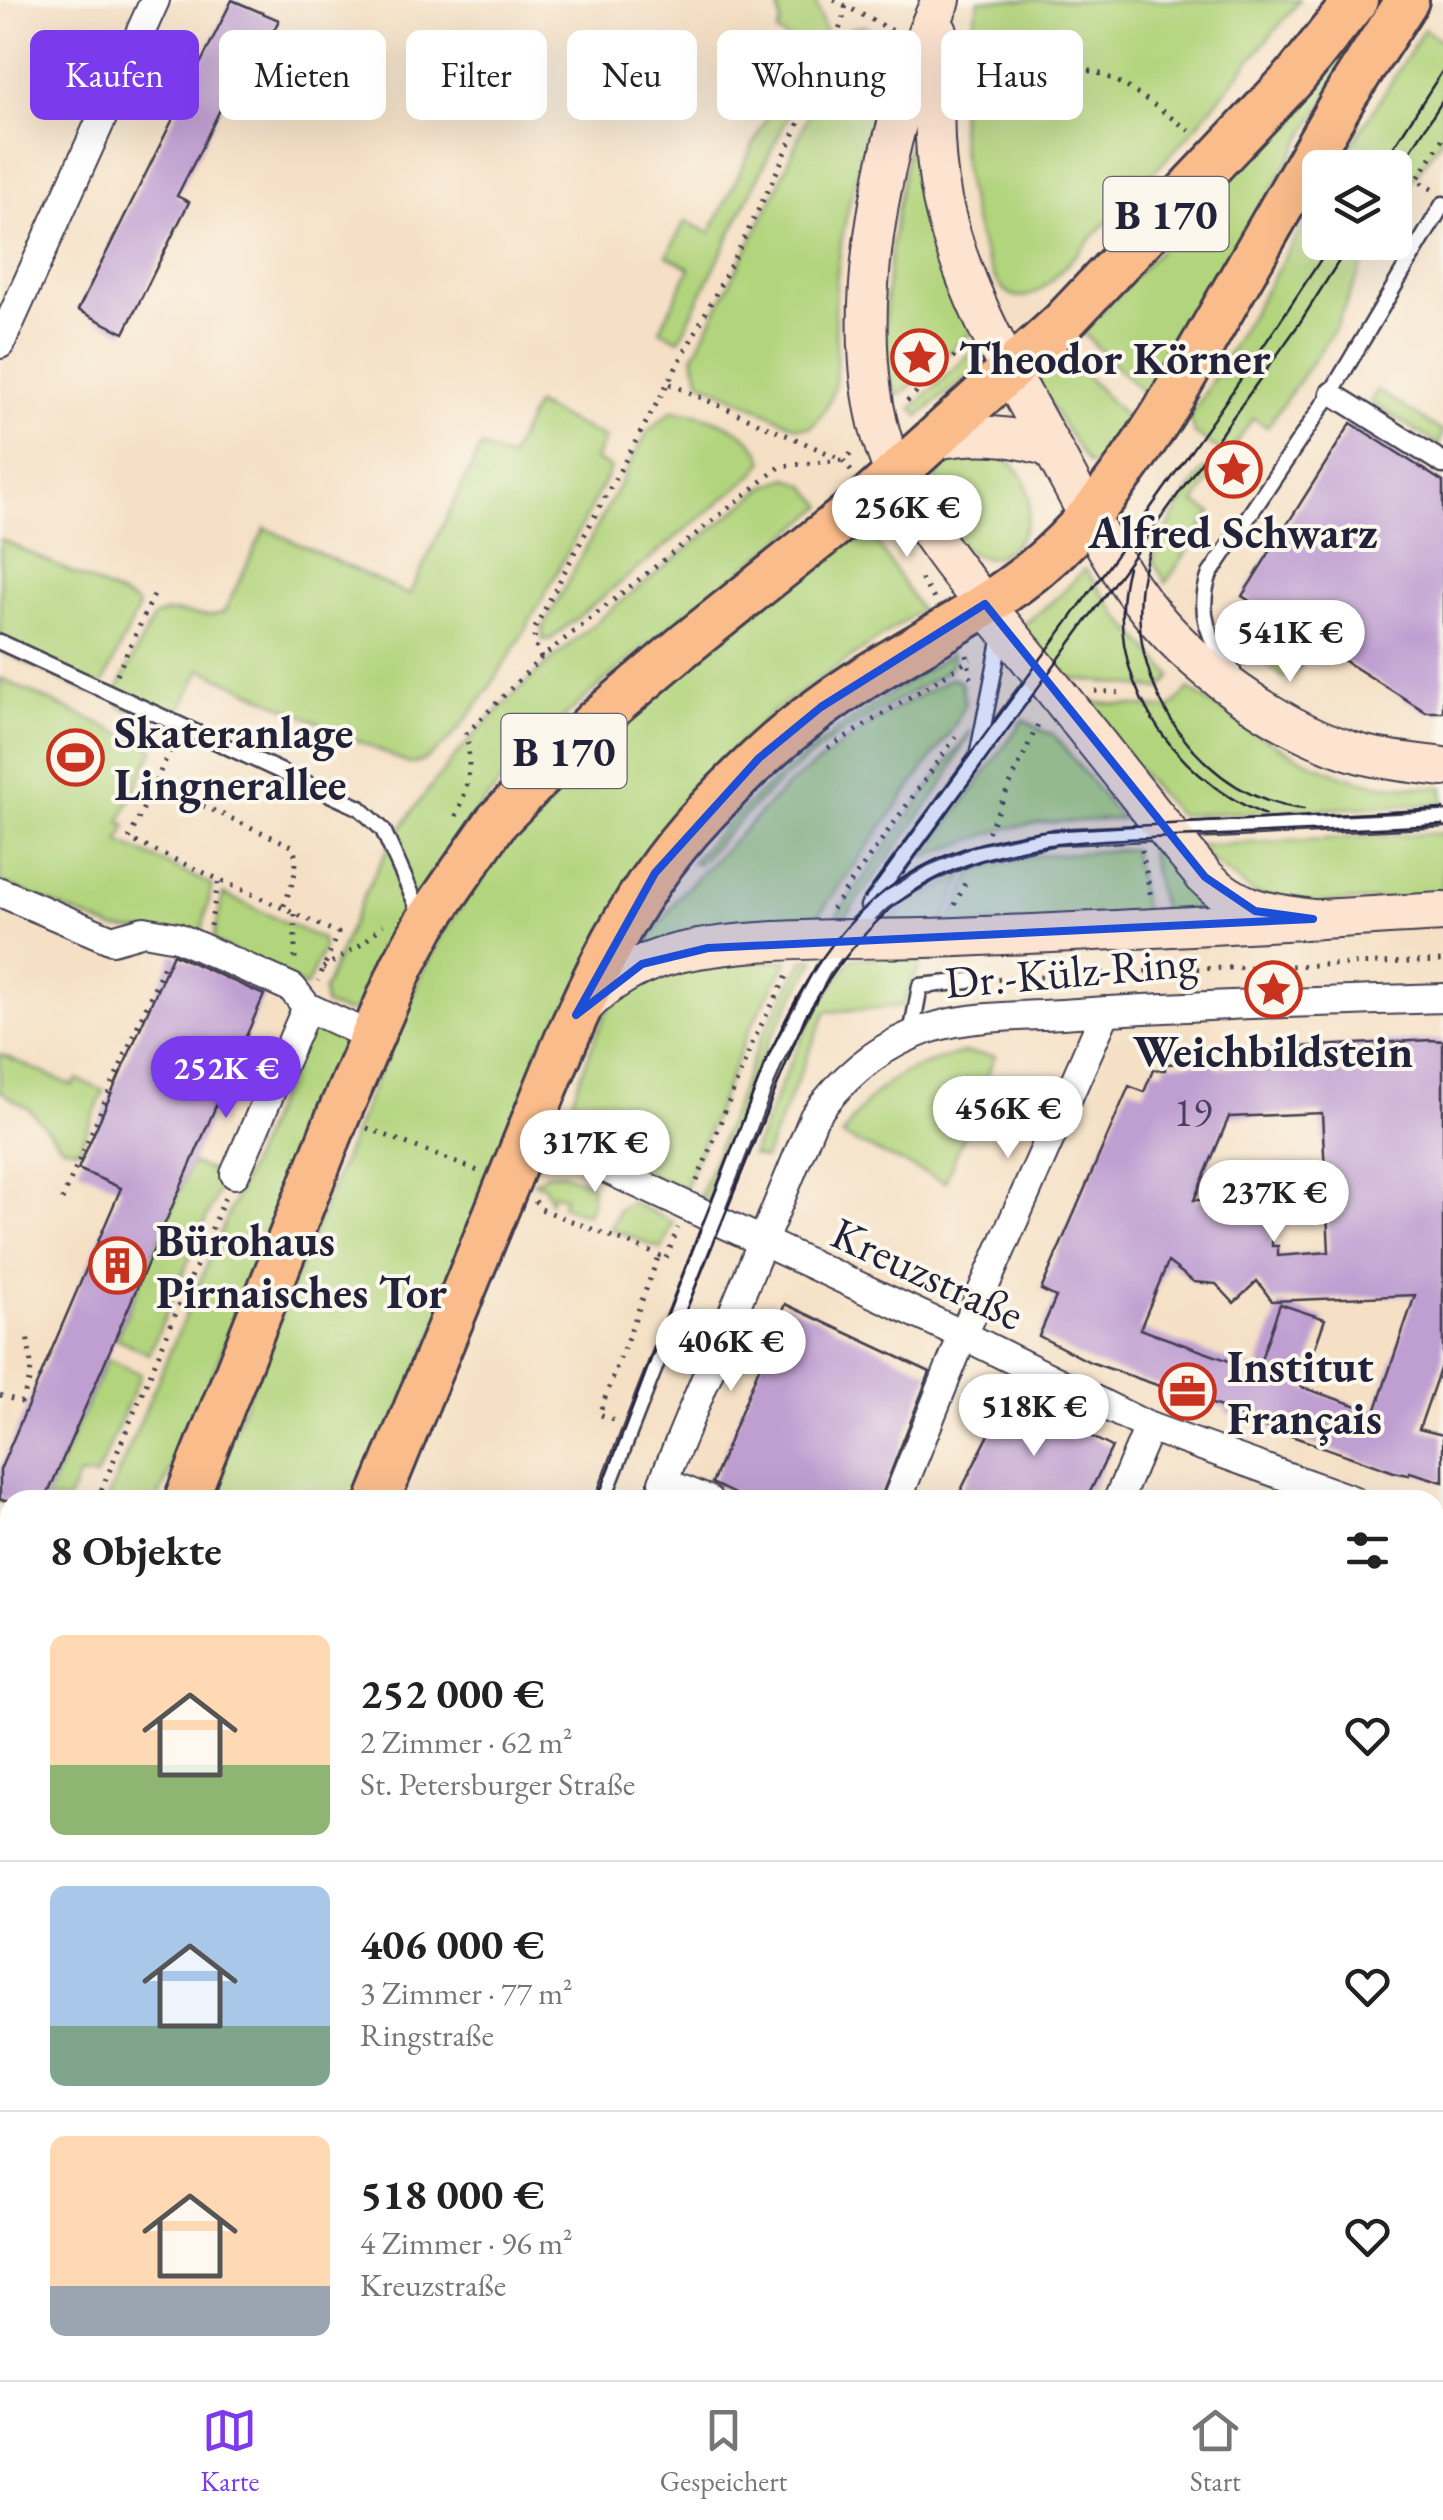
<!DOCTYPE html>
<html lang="de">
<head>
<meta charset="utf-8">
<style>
	body { margin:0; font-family:"EB Garamond",serif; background:#f6f6f6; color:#222; height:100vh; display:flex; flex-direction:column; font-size:38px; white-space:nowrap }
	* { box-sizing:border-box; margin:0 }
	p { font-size:32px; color:#767676 }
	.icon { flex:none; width:55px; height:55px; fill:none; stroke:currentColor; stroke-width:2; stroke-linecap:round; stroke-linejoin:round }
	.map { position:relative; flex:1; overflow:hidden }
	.details { position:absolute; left:0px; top:1490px; width:1445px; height:890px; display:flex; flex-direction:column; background:#fff; border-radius:30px 30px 0 0; box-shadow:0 10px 40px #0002 }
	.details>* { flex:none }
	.top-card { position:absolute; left:30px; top:30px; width:1385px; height:90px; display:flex; gap:20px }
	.fabs { position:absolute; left:1302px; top:150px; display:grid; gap:20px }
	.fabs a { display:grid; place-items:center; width:110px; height:110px; border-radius:15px; background:#fff; box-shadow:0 10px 40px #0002; font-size:50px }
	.price { position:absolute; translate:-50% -85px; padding:0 22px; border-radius:35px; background:#fff; color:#222; font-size:32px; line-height:65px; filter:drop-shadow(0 2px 5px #0008) }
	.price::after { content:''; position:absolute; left:50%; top:60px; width:30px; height:22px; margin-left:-15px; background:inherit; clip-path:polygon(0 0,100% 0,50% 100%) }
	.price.on { background:#7c3aed; color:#fff }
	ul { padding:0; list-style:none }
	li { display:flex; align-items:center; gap:30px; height:250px; padding:0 50px }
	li+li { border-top:2px solid #e0e0e0 }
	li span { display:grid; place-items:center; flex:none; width:280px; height:200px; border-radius:15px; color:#555 }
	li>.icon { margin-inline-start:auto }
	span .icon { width:120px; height:120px; fill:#fffc; stroke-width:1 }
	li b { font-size:42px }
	h2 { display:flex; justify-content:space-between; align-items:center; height:120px; padding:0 50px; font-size:42px }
	.pill { padding:0 35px; border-radius:15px; background:#fff; box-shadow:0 10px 40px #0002; font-size:35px; line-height:90px }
	.pill.on { background:#7c3aed; color:#fff }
	.tabs { display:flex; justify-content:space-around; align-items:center; height:140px; border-top:2px solid #e0e0e0; background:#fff; font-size:28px; color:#767676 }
	.tabs a { display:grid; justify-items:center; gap:5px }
	.tabs .on { color:#7c3aed }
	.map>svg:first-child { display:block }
	.green { fill:#b2d47d; stroke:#6a7b5c; stroke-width:2.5 }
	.building { fill:#bf9fd1; fill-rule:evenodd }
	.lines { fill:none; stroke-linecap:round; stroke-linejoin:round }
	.service-casing { stroke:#423e50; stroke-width:19 }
	.pedestrian-casing { stroke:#423e50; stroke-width:25 }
	.minor-casing { stroke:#423e50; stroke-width:32 }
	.tertiary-casing { stroke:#423e50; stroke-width:38 }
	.secondary-casing { stroke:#423e50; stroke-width:42 }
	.primary-casing { stroke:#423e50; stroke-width:48 }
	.path { stroke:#423e50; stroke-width:5; stroke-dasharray:2.5 8; stroke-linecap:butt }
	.service { stroke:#fff; stroke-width:14 }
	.pedestrian { stroke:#fff; stroke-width:20 }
	.minor { stroke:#fff; stroke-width:28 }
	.tertiary { stroke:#fff; stroke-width:32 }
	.secondary { stroke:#fde4d1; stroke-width:38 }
	.primary { stroke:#fabc8b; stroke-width:42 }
	.tram { stroke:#22223b; stroke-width:2.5 }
	.marked { fill:#1d4ed8; fill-opacity:0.2; stroke:#1d4ed8; stroke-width:8; stroke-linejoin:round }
	.labels { text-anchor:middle; stroke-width:8; stroke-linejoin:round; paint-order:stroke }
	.number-label { font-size:40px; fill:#494160 }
	.shield { fill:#fbf7ec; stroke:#636270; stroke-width:2.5 }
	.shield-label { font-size:42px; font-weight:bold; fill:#22223b }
	.poi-label { font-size:45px; font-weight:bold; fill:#22223b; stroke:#fbf7ec; text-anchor:start }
	.street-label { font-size:45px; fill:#22223b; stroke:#fbf7ec }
</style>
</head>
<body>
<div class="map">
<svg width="1443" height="2380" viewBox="0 0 1443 2380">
	<rect width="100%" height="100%" fill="#fbf7ec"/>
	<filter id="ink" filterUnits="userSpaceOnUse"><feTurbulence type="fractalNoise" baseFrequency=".01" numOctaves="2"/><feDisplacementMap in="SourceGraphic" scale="20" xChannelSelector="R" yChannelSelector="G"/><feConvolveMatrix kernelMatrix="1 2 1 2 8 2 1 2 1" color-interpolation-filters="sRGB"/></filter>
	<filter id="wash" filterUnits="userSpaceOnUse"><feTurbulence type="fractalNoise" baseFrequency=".0048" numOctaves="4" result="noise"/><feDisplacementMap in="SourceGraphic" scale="40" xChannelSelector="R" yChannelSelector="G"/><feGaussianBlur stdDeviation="2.25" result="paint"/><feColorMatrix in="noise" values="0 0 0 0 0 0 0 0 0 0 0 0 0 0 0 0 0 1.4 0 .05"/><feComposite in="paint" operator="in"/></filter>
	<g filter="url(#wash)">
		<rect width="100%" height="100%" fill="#f5e0c5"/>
		<g class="green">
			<path d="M777,0H815L827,36L679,340L660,330L690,268L667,256L685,221L710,233L802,46L777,33L781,23Z"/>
			<path d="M979,0H1300L1189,135L1050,282C1039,290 1029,300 1015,296C979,287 959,157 960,123C961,81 968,41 979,0Z"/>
			<path d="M1373,0H1382L1151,401L1082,332L1240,165Z"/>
			<path d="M864,26C881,34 887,40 892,57C886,88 874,116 865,145C849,199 835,255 835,312C835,355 846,393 811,427H797L701,381L693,357L777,189L839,42L851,28Z"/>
			<path d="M1424,29L1443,42V136L1395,206V168L1338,167Z"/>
			<path d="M914,141L918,143L971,333L899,396C867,356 899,198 908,147Z"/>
			<path d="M1320,197V242L1372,243L1335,329L1267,427L1253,418L1227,456L1194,433L1190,418Z"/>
			<path d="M977,347L984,361L981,366L919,416L912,408Z"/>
			<path d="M1062,352L1135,426L1101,464H1088L1038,386L1040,375Z"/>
			<path d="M1377,390L1443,432L1439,445L1370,402Z"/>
			<path d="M535,405L605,438L595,460L611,468C583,521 466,767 409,764L201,669L171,730L120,706L116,692L153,618C177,603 200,623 224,612L265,528L409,595L481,447L509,459Z"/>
			<path d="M672,411C702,412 754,429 764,461L754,474L551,639L543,640L542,630L648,431Z"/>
			<path d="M962,453C975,453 989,451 1001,457C1042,476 1037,540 997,556C956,572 902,471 962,453Z"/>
			<path d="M1204,468L1214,473L1195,503L1212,513L1166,583L1153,561L1173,517Z"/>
			<path d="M788,478L805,485L824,506C693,610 546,710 448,849C414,899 386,954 360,1009L345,1012L325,1005L323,992C346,939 366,883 397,834C488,692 638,591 766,486Z"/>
			<path d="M864,522L920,610L775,710L695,785L658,838L359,1500H206L383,1061L425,966L450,922L515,832L625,718Z"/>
			<path d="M0,539L137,603L138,609L102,686L89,692L0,651Z"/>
			<path d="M1085,569L1119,616L1172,676L1161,689L1059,677L1019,629L1060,595Z"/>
			<path d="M1236,618L1301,667L1294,675L1281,677L1229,627Z"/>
			<path d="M951,654L954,658L947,671C906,697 862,718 823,747C777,781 738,821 699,863H691C765,777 856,714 951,654Z"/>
			<path d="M0,678L154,749L120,822L127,825L119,842L212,885L201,935L114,929L0,882Z"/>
			<path d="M951,678L961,682L965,703L954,727L807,931L645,946L681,894L787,786L874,721Z"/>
			<path d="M1189,689C1244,725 1301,767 1366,782C1391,788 1418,786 1443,787V804L1178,815L1076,701L1170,709Z"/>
			<path d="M1024,719L1042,731L1053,734L1121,819L1039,823L1003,829L924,857Z"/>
			<path d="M972,729L943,784L833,933H824Z"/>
			<path d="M1443,833V897L1315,903L1255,894L1192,846Z"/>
			<path d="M1159,847L1207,906L1214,911L1164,918L1149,848Z"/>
			<path d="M1132,849L1146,919L948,927L973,871L1034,856Z"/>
			<path d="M964,875L940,928L878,931L911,903Z"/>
			<path d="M223,894L322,939L323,949L306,987L213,942Z"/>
			<path d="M925,955L902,1006L826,1012L764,1159L752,1155C781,1085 805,1016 853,958Z"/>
			<path d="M816,959L768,1042L705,1201L699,1198L761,1038L804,960Z"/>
			<path d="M788,960L749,1030L684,1190L576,1136C563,1116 575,1091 583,1070C592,1048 600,1018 616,999C647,964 744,962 788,960Z"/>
			<path d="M310,1022L347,1039L192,1426L157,1500H107Z"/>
			<path d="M963,1053L995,1056L945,1182L842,1136C878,1080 900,1070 963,1053Z"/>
			<path d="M0,1054L73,1086L77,1079L104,1091L79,1149L62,1146L29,1109L0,1091Z"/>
			<path d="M191,1163L222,1175L221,1184L149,1354L116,1338Z"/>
			<path d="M561,1173L591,1184L592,1202L587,1215L562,1206L564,1197L553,1193L550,1201L545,1187L534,1182L547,1174Z"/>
			<path d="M631,1202L673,1222L662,1249L611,1229L619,1209Z"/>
			<path d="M107,1359L141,1374L96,1477L79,1476L68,1500H45Z"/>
			<path d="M0,2018L10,2021V2343L0,2373Z"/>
		</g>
		<g id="blocks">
			<g class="building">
				<path d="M232,0L279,20L243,90L232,85L199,153L177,196L189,202L124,333L78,310Z"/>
				<path d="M1351,423L1443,482V712H1426L1242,596Z"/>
				<path d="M173,954L264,995L45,1500H0V1470L121,1188L78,1169Z"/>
				<path d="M1431,1040L1443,1041V1360L1419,1429L1443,1435V1482L1410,1472L1409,1475L1394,1472L1226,1413L1227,1409L1090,1362L1039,1336L1056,1297L1041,1290L1129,1086L1144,1092L1153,1070H1165V1064L1215,1062L1216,1068L1261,1066L1262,1049ZM1322,1113L1329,1252L1278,1256V1246H1272V1214L1243,1221V1214L1223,1200H1194L1229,1117ZM1168,1262L1194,1282L1216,1284L1234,1303L1257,1281L1272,1301L1415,1295L1375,1412L1301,1387L1325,1319L1280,1304L1257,1371L1140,1329Z"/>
				<path d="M785,1304L930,1372L880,1500H747L712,1483Z"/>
				<path d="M1009,1395L1112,1447L1086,1500H956Z"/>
			</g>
		</g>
	</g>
	<g filter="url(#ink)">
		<use href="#blocks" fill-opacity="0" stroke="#423e50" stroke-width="2.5"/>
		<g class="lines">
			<defs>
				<g id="service">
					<path d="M0,642L360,808L383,830L422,917"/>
					<path d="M1233,671C1209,642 1196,611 1210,574L1331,393L1443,204"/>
					<path d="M978,752L1001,636"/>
					<path d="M868,906L1038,674"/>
					<path d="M911,1034L920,986L969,981"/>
					<path d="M603,1500L776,1058L823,970L854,928L884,901L931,873L979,853L1055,837L1443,819"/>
					<path d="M82,2380L89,2370"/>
				</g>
				<g id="pedestrian">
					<path d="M1331,393L1443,463"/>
					<path d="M1435,1765L1443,1767"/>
					<path d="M1435,1845L1443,1793"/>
				</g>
				<g id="minor">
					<path d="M0,344L155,0"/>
					<path d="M0,892L112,940L144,931L177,937L292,988L307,1007L372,1037"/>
					<path d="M528,1132L963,1335L1149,1427L1352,1500"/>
					<path d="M235,1174L307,1007"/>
					<path d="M708,1500L663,1482L814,1117C839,1082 872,1052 912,1035C958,1015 1013,1017 1062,1014C1189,1005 1316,1002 1443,998"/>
					<path d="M897,1500L963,1335L1106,1011"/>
					<path d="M1118,1500L1149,1427"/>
					<path d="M1435,1523L1443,1525"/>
					<path d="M1435,2179L1443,2126"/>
					<path d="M1435,2299L1443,2301"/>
					<path d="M902,2370L922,2380"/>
					<path d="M1355,2370L1362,2380"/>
					<path d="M500,2380L504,2370"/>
				</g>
				<g id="tertiary">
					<path d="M1435,2052L1443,2053"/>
					<path d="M1435,2120L1443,2121"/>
				</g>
				<g id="secondary">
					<path d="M941,0C884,124 835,345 895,473C927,539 978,596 1024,652C1085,727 1143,803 1205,877C1240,911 1267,912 1313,919"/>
					<path d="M938,32C934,87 931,144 942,199C961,288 1008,369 1052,448C1080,499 1105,552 1140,599C1190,666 1279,731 1361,754C1387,761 1416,763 1443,767"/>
					<path d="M931,441C974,432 1009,434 1051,448"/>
					<path d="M581,1009C607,980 640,962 678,953C765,934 869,941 958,937C1120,931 1281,921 1443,912"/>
					<path d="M0,1786L10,1787"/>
				</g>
				<g id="primary">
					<path d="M186,1500L338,1116L402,967L425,924L496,822L594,722L686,644L869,498L1062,323L1295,77L1356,0"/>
					<path d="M378,1500C425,1386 471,1272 518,1158C567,1037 612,911 703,815C739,776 777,739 820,708C888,657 969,623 1035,569C1087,526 1128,469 1164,412L1344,98L1407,0"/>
					<path d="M0,1969L10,1944"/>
					<path d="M21,2380L25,2370"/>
				</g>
			</defs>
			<use href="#service" class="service-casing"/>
			<use href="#pedestrian" class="pedestrian-casing"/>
			<use href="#minor" class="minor-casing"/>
			<use href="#tertiary" class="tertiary-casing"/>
			<use href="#secondary" class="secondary-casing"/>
			<use href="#primary" class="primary-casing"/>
			<g class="path">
				<path d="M834,0L897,33"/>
				<path d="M963,76C995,79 1073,65 1095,72C1131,84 1162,113 1194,133"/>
				<path d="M1432,189L1417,180L1443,138"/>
				<path d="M670,384L841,459"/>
				<path d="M907,401L964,347"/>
				<path d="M851,471L843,460L856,450"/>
				<path d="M969,486L976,505"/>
				<path d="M921,579L934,599"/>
				<path d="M967,655L971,678"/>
				<path d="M541,658L534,641L535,628C625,454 728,287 806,107C817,81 846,25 846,0"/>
				<path d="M117,674L154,595"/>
				<path d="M1095,691L1122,693"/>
				<path d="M170,743L173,744L129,839L338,933L318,981"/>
				<path d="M828,748L971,659"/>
				<path d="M138,784L152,790"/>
				<path d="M155,784L292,846C302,866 290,888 283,908"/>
				<path d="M456,816C469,788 472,764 466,734L541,658L781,466L843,460"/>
				<path d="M988,832L1040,720"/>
				<path d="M1142,850L1151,898"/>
				<path d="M955,905L967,879"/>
				<path d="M832,909L960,731"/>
				<path d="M295,914V960"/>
				<path d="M210,926L219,879"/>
				<path d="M323,968L362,944L383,925"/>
				<path d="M987,980L1163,970L1443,961"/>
				<path d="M367,1128L478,1171"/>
				<path d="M697,1181L754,1039L789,972"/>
				<path d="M62,1200L165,963"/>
				<path d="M535,1201L541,1209L666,1258"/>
				<path d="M666,1258L678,1228"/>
				<path d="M0,1395L21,1402C34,1374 32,1366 27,1336"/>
				<path d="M613,1420L599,1414L659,1255"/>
				<path d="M97,1500L226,1195"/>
				<path d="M0,1556L10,1560"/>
				<path d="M0,1660L10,1647"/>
				<path d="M0,1713L10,1725"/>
				<path d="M0,2009L4,2011"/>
			</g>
			<use href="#service" class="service"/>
			<use href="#pedestrian" class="pedestrian"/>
			<use href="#minor" class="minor"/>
			<use href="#tertiary" class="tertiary"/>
			<use href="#secondary" class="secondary"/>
			<use href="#primary" class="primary"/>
			<g class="tram">
				<path d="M1380,168L1443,70"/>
				<path d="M1395,175L1443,100"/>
				<path d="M1157,534C1102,642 1182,797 1304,809"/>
				<path d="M1128,567C1100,673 1170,776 1265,815"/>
				<path d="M903,874L1174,500L1299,324L1351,242"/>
				<path d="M865,898C1023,681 1187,468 1332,242"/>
				<path d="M666,1360L805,1017C838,963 876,910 933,880C1014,837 1112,840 1200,836C1281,833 1362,829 1443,825"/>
				<path d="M597,1500C638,1396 675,1292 717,1188C760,1079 797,949 900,880C943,851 991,838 1042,831L1443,809"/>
				<path d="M0,1872L10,1875"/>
				<path d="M1435,2079L1443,2080"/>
			</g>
		</g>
	</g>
	<path class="marked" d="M985,604L1205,877L1255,911L1313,919L708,948L642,964L576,1015L655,873L759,758L821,707Z"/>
	<defs>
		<symbol id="sight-ring" viewBox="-11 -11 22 22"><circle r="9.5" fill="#fbf7ec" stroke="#c8321e" stroke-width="1.5"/><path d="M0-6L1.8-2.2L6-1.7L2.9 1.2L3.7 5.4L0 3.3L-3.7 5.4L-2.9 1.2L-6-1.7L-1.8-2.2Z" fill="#c8321e"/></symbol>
		<symbol id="stadium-ring" viewBox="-11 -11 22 22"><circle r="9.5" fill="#fbf7ec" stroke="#c8321e" stroke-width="1.5"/><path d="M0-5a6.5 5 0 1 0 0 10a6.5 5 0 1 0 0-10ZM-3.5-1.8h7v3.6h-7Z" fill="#c8321e"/></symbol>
		<symbol id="building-ring" viewBox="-11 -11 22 22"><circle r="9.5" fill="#fbf7ec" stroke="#c8321e" stroke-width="1.5"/><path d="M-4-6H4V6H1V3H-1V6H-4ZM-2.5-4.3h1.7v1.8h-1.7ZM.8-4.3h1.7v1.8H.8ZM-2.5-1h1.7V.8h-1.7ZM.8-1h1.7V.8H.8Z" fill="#c8321e"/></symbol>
		<symbol id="office-ring" viewBox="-11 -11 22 22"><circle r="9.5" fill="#fbf7ec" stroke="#c8321e" stroke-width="1.5"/><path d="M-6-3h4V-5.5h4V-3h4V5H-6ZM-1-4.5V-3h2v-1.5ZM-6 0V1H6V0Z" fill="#c8321e"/></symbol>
	</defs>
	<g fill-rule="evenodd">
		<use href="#sight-ring" x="888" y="326" width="63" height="63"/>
		<use href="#sight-ring" x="1202" y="438" width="63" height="63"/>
		<use href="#stadium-ring" x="44" y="726" width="63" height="63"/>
		<use href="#sight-ring" x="1242" y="958" width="63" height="63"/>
		<use href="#building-ring" x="86" y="1234" width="63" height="63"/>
		<use href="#office-ring" x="1156" y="1360" width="63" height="63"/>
	</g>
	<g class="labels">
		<g class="number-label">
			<text x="1193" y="1126">19</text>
		</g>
		<g class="shield">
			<rect x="1103.5" y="177" width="125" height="74" rx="8"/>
			<rect x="501.5" y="714" width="125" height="74" rx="8"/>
		</g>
		<g class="shield-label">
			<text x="1166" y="229">B 170</text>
			<text x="564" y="766">B 170</text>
		</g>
		<g class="poi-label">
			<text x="959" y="374">Theodor Körner</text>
			<text x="1233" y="548" text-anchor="middle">Alfred Schwarz</text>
			<text x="114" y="748">Skateranlage<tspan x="114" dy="52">Lingnerallee</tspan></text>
			<text x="1273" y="1067" text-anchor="middle">Weichbildstein</text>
			<text x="156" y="1256">Bürohaus<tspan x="156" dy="52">Pirnaisches Tor</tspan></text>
			<text x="1227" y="1382">Institut<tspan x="1227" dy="52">Français</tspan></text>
		</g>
		<g class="street-label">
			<text transform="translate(1071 971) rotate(-5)" y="16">Dr.-Külz-Ring</text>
			<text transform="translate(928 1273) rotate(25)" y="16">Kreuzstraße</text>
		</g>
	</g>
</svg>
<div class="fabs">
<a><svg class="icon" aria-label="layers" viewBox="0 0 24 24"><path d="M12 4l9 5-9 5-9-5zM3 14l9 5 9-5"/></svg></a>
</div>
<b class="price" style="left:907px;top:560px">256K €</b>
<b class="price" style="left:1290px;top:685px">541K €</b>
<b class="price on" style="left:226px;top:1121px">252K €</b>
<b class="price" style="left:1008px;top:1161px">456K €</b>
<b class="price" style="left:595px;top:1195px">317K €</b>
<b class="price" style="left:1274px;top:1245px">237K €</b>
<b class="price" style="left:731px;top:1394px">406K €</b>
<b class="price" style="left:1034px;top:1459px">518K €</b>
<div class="top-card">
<a class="pill on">Kaufen</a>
<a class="pill">Mieten</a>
<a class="pill">Filter</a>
<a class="pill">Neu</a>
<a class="pill">Wohnung</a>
<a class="pill">Haus</a>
</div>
<section class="details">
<h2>8 Objekte<svg class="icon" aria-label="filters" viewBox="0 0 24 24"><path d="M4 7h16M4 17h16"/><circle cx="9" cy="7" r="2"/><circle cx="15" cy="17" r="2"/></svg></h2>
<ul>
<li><span style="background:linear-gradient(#ffd9b3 65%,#8fb573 0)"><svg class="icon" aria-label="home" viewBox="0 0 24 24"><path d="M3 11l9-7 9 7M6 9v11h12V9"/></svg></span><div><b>252 000 €</b><p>2 Zimmer · 62 m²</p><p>St. Petersburger Straße</p></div><svg class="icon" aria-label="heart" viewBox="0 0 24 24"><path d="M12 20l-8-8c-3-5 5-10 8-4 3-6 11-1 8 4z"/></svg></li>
<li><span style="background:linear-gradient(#a9c7e8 70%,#7fa58c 0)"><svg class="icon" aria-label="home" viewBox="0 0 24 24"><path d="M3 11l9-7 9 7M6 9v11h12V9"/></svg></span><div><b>406 000 €</b><p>3 Zimmer · 77 m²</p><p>Ringstraße</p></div><svg class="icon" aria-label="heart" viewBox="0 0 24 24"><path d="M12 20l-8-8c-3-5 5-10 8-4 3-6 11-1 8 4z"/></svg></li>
<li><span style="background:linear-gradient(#ffd9b3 75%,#9aa5b1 0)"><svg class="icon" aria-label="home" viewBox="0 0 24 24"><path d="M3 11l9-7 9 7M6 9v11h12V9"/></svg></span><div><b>518 000 €</b><p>4 Zimmer · 96 m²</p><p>Kreuzstraße</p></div><svg class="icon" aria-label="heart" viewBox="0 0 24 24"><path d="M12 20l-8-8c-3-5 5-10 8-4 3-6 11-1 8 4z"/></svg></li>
</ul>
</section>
</div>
<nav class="tabs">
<a class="on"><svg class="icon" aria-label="map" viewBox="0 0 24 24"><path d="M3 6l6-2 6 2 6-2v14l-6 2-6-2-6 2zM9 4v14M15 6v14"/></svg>Karte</a>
<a><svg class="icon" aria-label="saved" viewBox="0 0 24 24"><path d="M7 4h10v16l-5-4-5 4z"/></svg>Gespeichert</a>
<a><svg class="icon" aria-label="home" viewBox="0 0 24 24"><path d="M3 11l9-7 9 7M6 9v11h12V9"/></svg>Start</a>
</nav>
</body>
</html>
